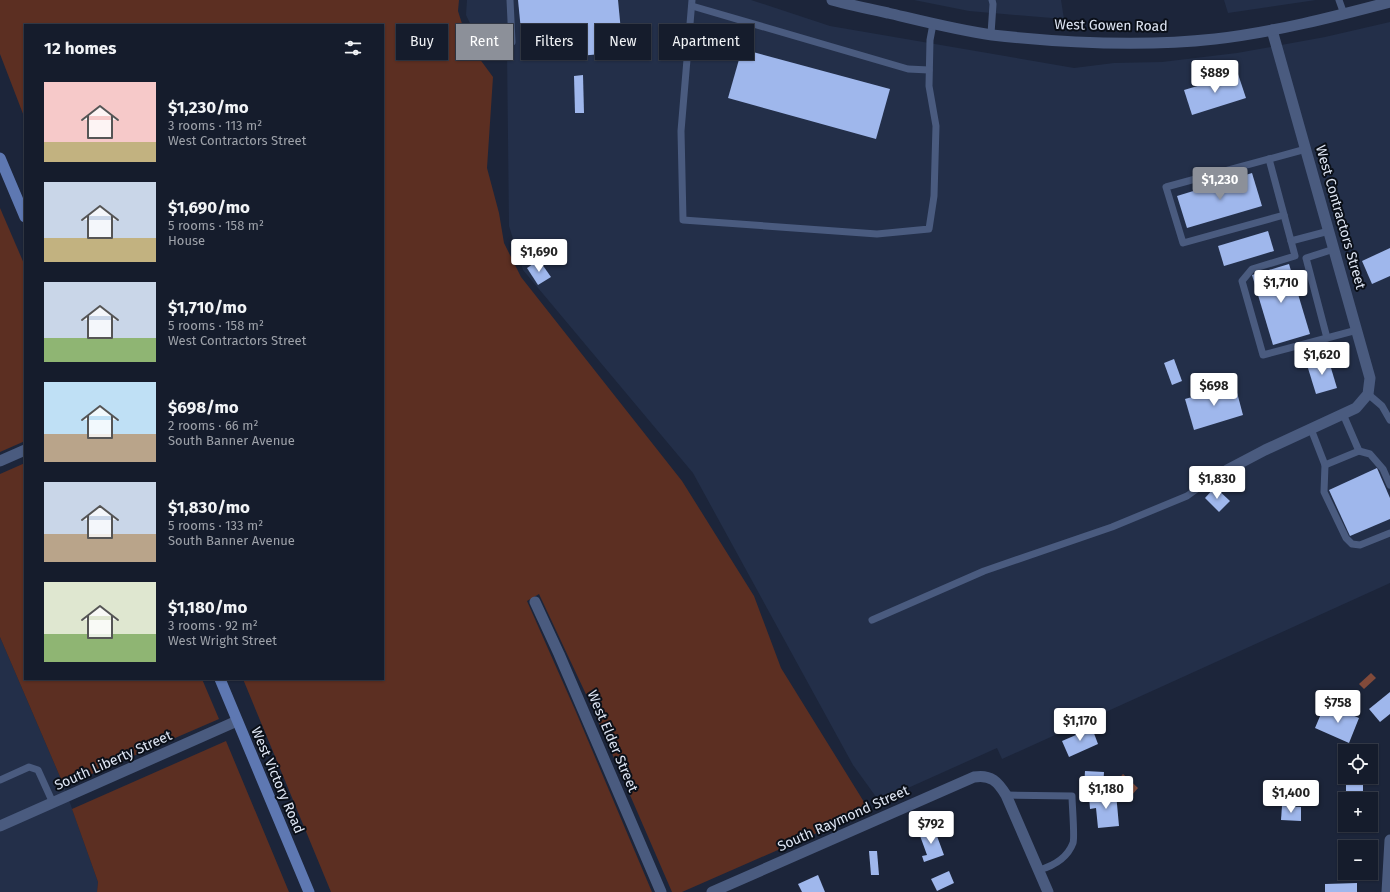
<!DOCTYPE html>
<html lang="en">
<head>
<meta charset="utf-8">
<style>
	body { margin:0; font-family:"Fira Sans",sans-serif; background:#1e2534; color:#f1f3f6; height:100vh; display:flex; flex-direction:column; font-size:15px; white-space:nowrap }
	* { box-sizing:border-box; margin:0 }
	p { font-size:13px; color:#9da1a9 }
	.icon { flex:none; width:22px; height:22px; fill:none; stroke:currentColor; stroke-width:2; stroke-linecap:round; stroke-linejoin:round }
	.map { position:relative; flex:1; overflow:hidden }
	.side { position:absolute; left:24px; top:24px; width:360px; height:656px; display:flex; flex-direction:column; background:#151c2c; border-radius:0px; box-shadow:0 1px 3px #0004,0 0 0 1px #343a48 }
	.side>* { flex:none }
	.hud { position:absolute; left:396px; top:24px; width:380px; height:36px; display:flex; gap:8px }
	.buttons { position:absolute; left:1338px; top:744px; display:grid; gap:8px }
	.buttons a { display:grid; place-items:center; width:40px; height:40px; border-radius:0px; background:#151c2c; box-shadow:0 1px 3px #0004,0 0 0 1px #343a48; font-size:20px }
	.price { position:absolute; translate:-50% -34px; padding:0 9px; border-radius:4px; background:#fff; color:#222; font-size:13px; line-height:26px; filter:drop-shadow(0 1px 2px #0008) }
	.price::after { content:''; position:absolute; left:50%; top:24px; width:12px; height:9px; margin-left:-6px; background:inherit; clip-path:polygon(0 0,100% 0,50% 100%) }
	.price.current { background:#8c9099; color:#fff }
	ul { padding:0; list-style:none }
	li { display:flex; align-items:center; gap:12px; height:100px; padding:0 20px }
	li span { display:grid; place-items:center; flex:none; width:112px; height:80px; border-radius:0px; color:#555 }
	li>.icon { margin-inline-start:auto }
	span .icon { width:48px; height:48px; fill:#fffc; stroke-width:1 }
	li b { font-size:17px }
	h2 { display:flex; justify-content:space-between; align-items:center; height:48px; padding:0 20px; font-size:17px }
	.tag { padding:0 14px; border-radius:0px; background:#151c2c; box-shadow:0 1px 3px #0004,0 0 0 1px #343a48; font-size:14px; line-height:36px }
	.tag.current { background:#8c9099; color:#fff }
	.map>svg:first-child { display:block }
	.built { fill:#232f49 }
	.green { fill:#5c2f22 }
	.water { fill:#814a3a }
	.building { fill:#9fb7ec }
	.lines { fill:none; stroke-linecap:round; stroke-linejoin:round }
	.service { stroke:#4a5b7f; stroke-width:7 }
	.minor { stroke:#4a5b7f; stroke-width:11 }
	.tertiary { stroke:#4a5b7f; stroke-width:11 }
	.secondary { stroke:#5e78b2; stroke-width:11 }
	.labels { text-anchor:middle; stroke-width:4; stroke-linejoin:round; paint-order:stroke }
	.street-label { font-size:14px; fill:#dfe6f4; stroke:#0a0f18 }
</style>
</head>
<body>
<div class="map">
<svg width="1390" height="892" viewBox="0 0 1390 892">
	<rect width="100%" height="100%" fill="#1c253a"/>
	<g class="built">
		<path d="M467,0H751L830,26L1074,68L1114,63L1162,62L1237,53L1325,37L1390,22V583L1002,759L997,748L879,801L853,765L693,473L523,270L509,226L507,51L484,52L466,15Z"/>
		<path d="M914,0H1061L1064,19L969,11Z"/>
		<path d="M1224,0H1316L1228,13Z"/>
		<path d="M0,637L64,786L98,882L97,892H0Z"/>
	</g>
	<g class="green">
		<path d="M0,0H459L458,11L468,43L493,77L487,168L499,213L504,243L521,277L682,481L754,596L781,668L869,810L682,892H672L591,705L539,594L527,601L576,712L652,892H331L243,679H383V25H25V119L0,54Z"/>
		<path d="M0,208L25,266V441L0,452Z"/>
		<path d="M25,463V679H202L219,719L64,786L0,637V474Z"/>
		<path d="M226,741L289,892H97L98,882L72,809Z"/>
	</g>
	<g class="water">
		<path d="M1371,673L1376,678L1364,689L1359,684Z"/>
		<path d="M1123,774L1138,788L1131,796L1116,782Z"/>
	</g>
	<g class="building">
		<path d="M518,0H618L623,52L524,61Z"/>
		<path d="M742,49L890,89L876,139L728,98Z"/>
		<path d="M1238,74L1246,98L1192,115L1184,90Z"/>
		<path d="M583,75L584,113H575L574,76Z"/>
		<path d="M1252,173L1262,206L1187,228L1177,196Z"/>
		<path d="M1268,231L1274,251L1224,266L1218,246Z"/>
		<path d="M1390,248V276L1372,284L1362,261Z"/>
		<path d="M539,260L551,277L538,285L527,268Z"/>
		<path d="M1289,264L1310,334L1273,345L1252,275Z"/>
		<path d="M1328,358L1337,388L1316,394L1307,365Z"/>
		<path d="M1174,359L1182,381L1172,385L1164,363Z"/>
		<path d="M1235,385L1243,415L1194,430L1185,399Z"/>
		<path d="M1377,468L1390,498V519L1350,536L1329,490Z"/>
		<path d="M1215,487L1230,501L1219,512L1205,498Z"/>
		<path d="M1390,692V714L1380,722L1369,709Z"/>
		<path d="M1336,708L1359,718L1349,743L1315,728L1323,709L1334,714Z"/>
		<path d="M1092,728L1098,744L1069,757L1062,741Z"/>
		<path d="M1085,771L1104,772L1103,787L1084,786Z"/>
		<rect x="1346" y="779" width="17" height="20"/>
		<path d="M1116,793L1119,826L1098,828L1096,808L1090,809L1089,796Z"/>
		<path d="M1282,806L1301,807V821L1281,820Z"/>
		<path d="M934,828L944,855L924,862L922,856L927,855L919,833Z"/>
		<path d="M869,851H877L879,875H871Z"/>
		<path d="M949,871L954,883L937,891L931,879Z"/>
		<path d="M818,875L825,892H802L798,884Z"/>
		<path d="M1357,883V892H1325V884Z"/>
	</g>
	<g class="lines">
		<g class="service">
			<path d="M510,0L512,42"/>
			<path d="M692,0L681,131L683,220L877,234L929,229L934,196L936,126L929,86L930,40L933,24"/>
			<path d="M1339,0L1344,14"/>
			<path d="M692,6L908,69L929,70"/>
			<path d="M991,34L993,4L992,0"/>
			<path d="M1269,159L1291,241L1329,231"/>
			<path d="M1284,215L1183,243L1166,187L1306,149"/>
			<path d="M1291,241L1295,256L1252,269L1242,281L1263,355L1327,338L1306,258L1334,249"/>
			<path d="M1327,338L1357,330"/>
			<path d="M1368,394L1382,406L1390,420"/>
			<path d="M1311,429L1325,465L1359,451L1343,414"/>
			<path d="M1359,451L1370,454L1383,469L1390,485"/>
			<path d="M1325,465L1324,492L1346,538L1352,544L1360,545L1390,533"/>
			<path d="M872,620L984,571L1112,527L1187,496L1218,474L1227,470"/>
			<path d="M0,780L29,767L38,770L53,803"/>
			<path d="M1006,795L1072,796C1072,805 1075,837 1073,843C1067,859 1053,866 1039,870"/>
		</g>
		<g class="minor">
			<path d="M0,461L25,450"/>
			<path d="M1227,470L1265,450L1356,408L1368,394L1370,378L1272,30"/>
			<path d="M535,602L559,654L661,892"/>
			<path d="M0,826L237,721"/>
			<path d="M712,892L974,777C991,774 998,782 1006,795L1048,892"/>
			<path d="M1387,892L1390,840"/>
		</g>
		<path class="tertiary" d="M832,0C850,5 869,9 888,13C922,21 957,30 992,35C1065,43 1142,47 1215,39C1275,32 1333,17 1390,2"/>
		<g class="secondary">
			<path d="M0,158L25,217"/>
			<path d="M220,679L309,892"/>
		</g>
	</g>
	<g class="labels">
		<g class="street-label">
			<text transform="translate(1111 25) rotate(1)" y="5">West Gowen Road</text>
			<text transform="translate(1341 217) rotate(74)" y="5">West Contractors Street</text>
			<text transform="translate(613 741) rotate(67)" y="5">West Elder Street</text>
			<text transform="translate(113 760) rotate(-24)" y="5">South Liberty Street</text>
			<text transform="translate(278 780) rotate(67)" y="5">West Victory Road</text>
			<text transform="translate(843 818) rotate(-24)" y="5">South Raymond Street</text>
		</g>
	</g>
</svg>
<div class="buttons">
<a><svg class="icon" aria-label="locate" viewBox="0 0 24 24"><circle cx="12" cy="12" r="6"/><path d="M12 2v4M12 18v4M2 12h4M18 12h4"/></svg></a>
<a>+</a>
<a>−</a>
</div>
<b class="price" style="left:1215px;top:94px">$889</b>
<b class="price current" style="left:1220px;top:201px">$1,230</b>
<b class="price" style="left:539px;top:273px">$1,690</b>
<b class="price" style="left:1281px;top:304px">$1,710</b>
<b class="price" style="left:1322px;top:376px">$1,620</b>
<b class="price" style="left:1214px;top:407px">$698</b>
<b class="price" style="left:1217px;top:500px">$1,830</b>
<b class="price" style="left:1338px;top:724px">$758</b>
<b class="price" style="left:1080px;top:742px">$1,170</b>
<b class="price" style="left:1106px;top:810px">$1,180</b>
<b class="price" style="left:1291px;top:814px">$1,400</b>
<b class="price" style="left:931px;top:845px">$792</b>
<div class="hud">
<a class="tag">Buy</a>
<a class="tag current">Rent</a>
<a class="tag">Filters</a>
<a class="tag">New</a>
<a class="tag">Apartment</a>
</div>
<section class="side">
<h2>12 homes<svg class="icon" aria-label="filters" viewBox="0 0 24 24"><path d="M4 7h16M4 17h16"/><circle cx="9" cy="7" r="2"/><circle cx="15" cy="17" r="2"/></svg></h2>
<ul>
<li><span style="background:linear-gradient(#f6c9c9 75%,#c2b280 0)"><svg class="icon" aria-label="home" viewBox="0 0 24 24"><path d="M3 11l9-7 9 7M6 9v11h12V9"/></svg></span><div><b>$1,230/mo</b><p>3 rooms · 113 m²</p><p>West Contractors Street</p></div></li>
<li><span style="background:linear-gradient(#c9d6e8 70%,#c2b280 0)"><svg class="icon" aria-label="home" viewBox="0 0 24 24"><path d="M3 11l9-7 9 7M6 9v11h12V9"/></svg></span><div><b>$1,690/mo</b><p>5 rooms · 158 m²</p><p>House</p></div></li>
<li><span style="background:linear-gradient(#c9d6e8 70%,#8fb573 0)"><svg class="icon" aria-label="home" viewBox="0 0 24 24"><path d="M3 11l9-7 9 7M6 9v11h12V9"/></svg></span><div><b>$1,710/mo</b><p>5 rooms · 158 m²</p><p>West Contractors Street</p></div></li>
<li><span style="background:linear-gradient(#bfe0f5 65%,#b9a48a 0)"><svg class="icon" aria-label="home" viewBox="0 0 24 24"><path d="M3 11l9-7 9 7M6 9v11h12V9"/></svg></span><div><b>$698/mo</b><p>2 rooms · 66 m²</p><p>South Banner Avenue</p></div></li>
<li><span style="background:linear-gradient(#c9d6e8 65%,#b9a48a 0)"><svg class="icon" aria-label="home" viewBox="0 0 24 24"><path d="M3 11l9-7 9 7M6 9v11h12V9"/></svg></span><div><b>$1,830/mo</b><p>5 rooms · 133 m²</p><p>South Banner Avenue</p></div></li>
<li><span style="background:linear-gradient(#dfe7d0 65%,#8fb573 0)"><svg class="icon" aria-label="home" viewBox="0 0 24 24"><path d="M3 11l9-7 9 7M6 9v11h12V9"/></svg></span><div><b>$1,180/mo</b><p>3 rooms · 92 m²</p><p>West Wright Street</p></div></li>
</ul>
</section>
</div>
</body>
</html>
